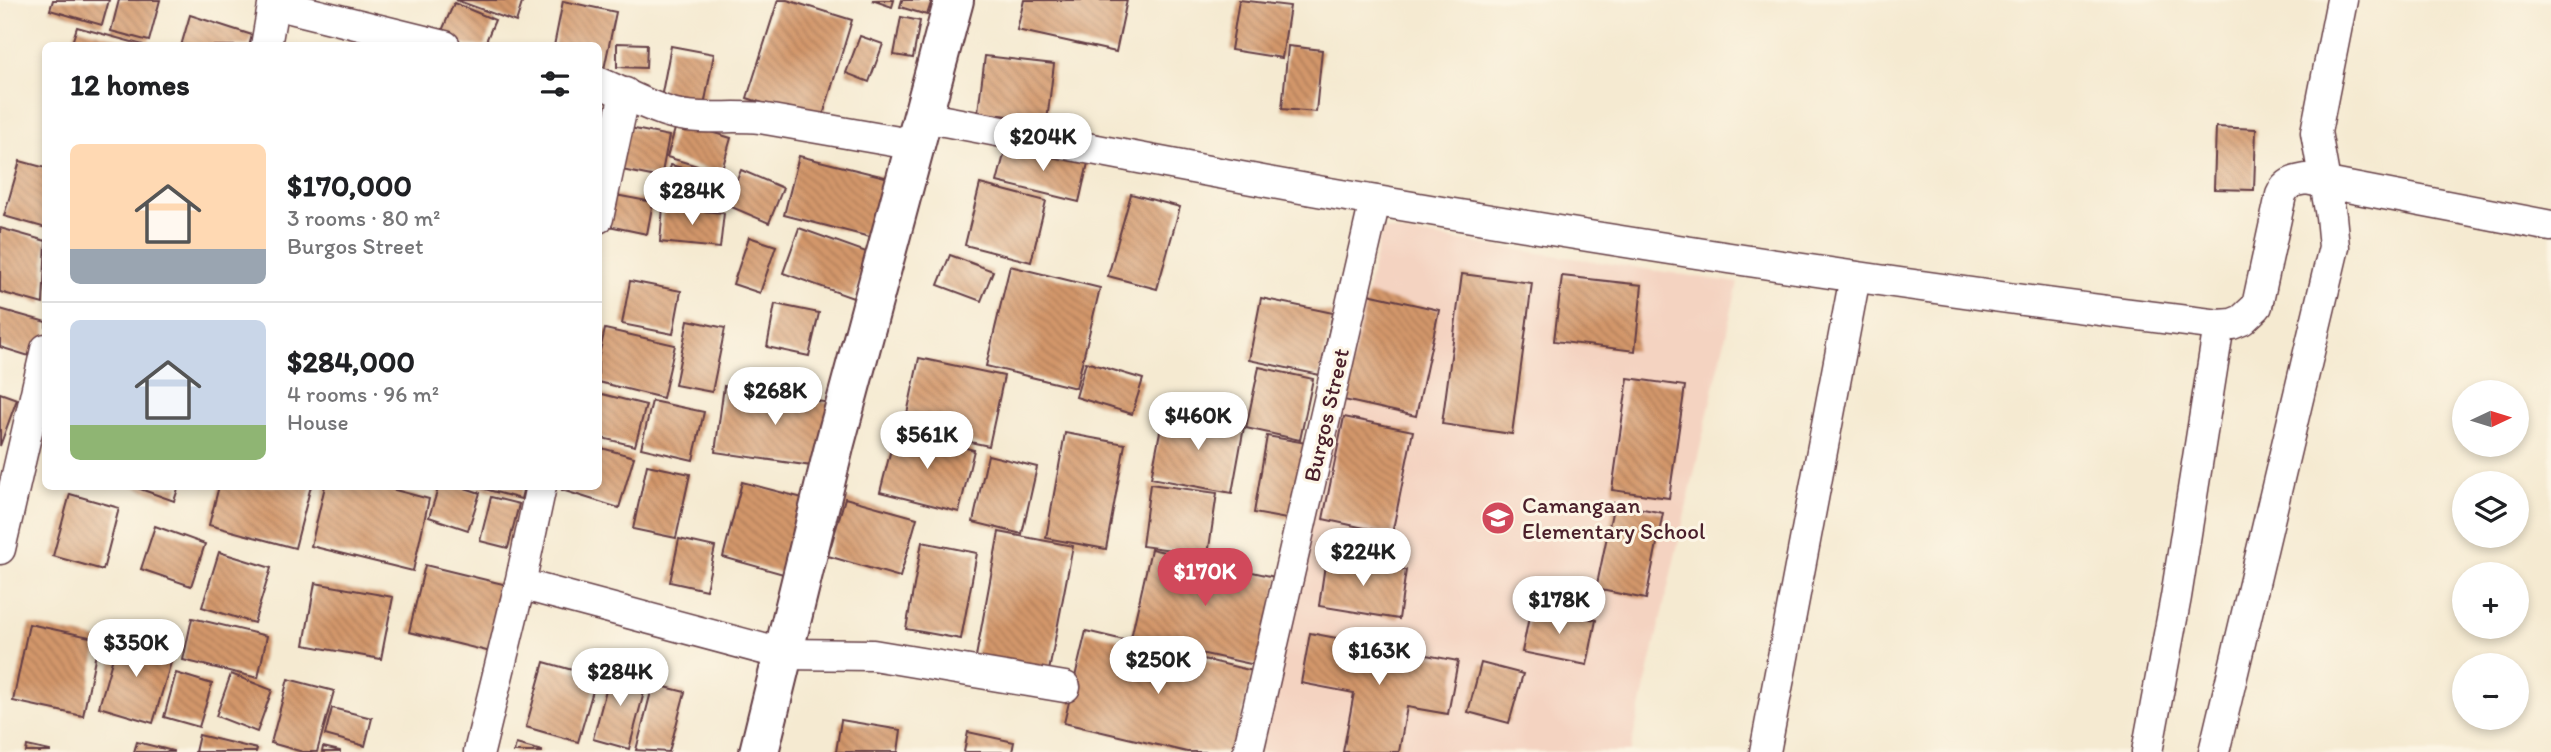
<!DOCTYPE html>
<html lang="en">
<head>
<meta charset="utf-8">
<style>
	body { margin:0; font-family:Itim,sans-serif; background:#f6f6f6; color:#202124; height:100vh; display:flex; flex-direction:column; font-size:26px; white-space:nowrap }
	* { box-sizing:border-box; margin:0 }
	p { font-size:23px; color:#757577 }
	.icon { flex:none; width:38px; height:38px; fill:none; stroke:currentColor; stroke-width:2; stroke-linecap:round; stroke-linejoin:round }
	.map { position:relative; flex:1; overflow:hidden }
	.details { position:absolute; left:42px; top:42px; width:560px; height:448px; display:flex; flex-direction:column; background:#fff; border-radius:10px; box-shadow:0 4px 10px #0003 }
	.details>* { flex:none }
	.needle { width:46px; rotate:86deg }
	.buttons { position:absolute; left:2452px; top:380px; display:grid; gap:14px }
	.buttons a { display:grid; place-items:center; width:77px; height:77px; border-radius:50%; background:#fff; box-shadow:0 4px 10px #0003; font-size:35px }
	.price { position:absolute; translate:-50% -60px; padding:0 16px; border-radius:24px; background:#fff; color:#222; font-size:23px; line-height:46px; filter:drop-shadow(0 2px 4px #0008) }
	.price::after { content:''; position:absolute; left:50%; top:42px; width:21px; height:16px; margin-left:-10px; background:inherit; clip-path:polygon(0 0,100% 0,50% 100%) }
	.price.on { background:#d1495b; color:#fff }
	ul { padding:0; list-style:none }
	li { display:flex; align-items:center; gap:21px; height:175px; padding:0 28px }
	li+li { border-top:2px solid #e0e0e0 }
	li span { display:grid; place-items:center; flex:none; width:196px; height:140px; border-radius:10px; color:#555 }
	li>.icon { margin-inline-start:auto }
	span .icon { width:84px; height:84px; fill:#fffc; stroke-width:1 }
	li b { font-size:30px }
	h2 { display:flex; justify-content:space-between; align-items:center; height:84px; padding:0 28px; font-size:30px }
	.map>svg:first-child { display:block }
	.built { fill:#f4d3c1 }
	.building { fill:url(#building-back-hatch) }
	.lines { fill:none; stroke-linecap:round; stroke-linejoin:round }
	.minor-casing { stroke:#643d44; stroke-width:33 }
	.tertiary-casing { stroke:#643d44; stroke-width:42 }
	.minor { stroke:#fff; stroke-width:30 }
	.tertiary { stroke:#fff; stroke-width:38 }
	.labels { text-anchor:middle; stroke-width:6; stroke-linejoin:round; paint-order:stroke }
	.street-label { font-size:23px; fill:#4a1f2b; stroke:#fcf5e5 }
	.poi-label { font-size:23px; fill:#4a1f2b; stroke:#fcf5e5; text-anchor:start }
</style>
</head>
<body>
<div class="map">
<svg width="2551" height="752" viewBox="0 0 2551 752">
	<defs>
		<pattern id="building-back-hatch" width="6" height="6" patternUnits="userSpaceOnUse" patternTransform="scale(1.75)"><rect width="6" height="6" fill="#d3976b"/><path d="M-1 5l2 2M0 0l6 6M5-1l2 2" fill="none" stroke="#ad7b58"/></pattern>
	</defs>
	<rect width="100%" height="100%" fill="#fcf5e5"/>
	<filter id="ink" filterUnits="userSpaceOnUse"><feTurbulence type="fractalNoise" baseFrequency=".0143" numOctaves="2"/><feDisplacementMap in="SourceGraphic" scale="14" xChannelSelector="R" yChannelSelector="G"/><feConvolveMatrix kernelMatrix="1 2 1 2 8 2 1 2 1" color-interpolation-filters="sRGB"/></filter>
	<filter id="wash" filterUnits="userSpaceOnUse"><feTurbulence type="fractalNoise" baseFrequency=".00686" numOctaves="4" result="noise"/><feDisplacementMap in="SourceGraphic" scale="28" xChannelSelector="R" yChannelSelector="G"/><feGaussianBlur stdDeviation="1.57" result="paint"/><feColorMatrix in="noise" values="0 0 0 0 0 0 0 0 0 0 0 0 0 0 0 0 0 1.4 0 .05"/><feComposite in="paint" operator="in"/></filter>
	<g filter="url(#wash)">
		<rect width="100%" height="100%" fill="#f5ead1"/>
		<path class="built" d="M1382,229L1738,283L1630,752H1256Z"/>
		<g id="blocks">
			<g class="building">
				<path d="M53,0H109L102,25L50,10Z"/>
				<path d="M119,0H160L149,41L111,31Z"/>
				<path d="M456,0H523L516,22Z"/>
				<path d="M778,0H787L852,20L821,122L747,98Z"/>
				<path d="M872,0H894L892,7Z"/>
				<path d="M902,0H932L927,15L900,7Z"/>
				<path d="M1024,0H1127L1116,52L1017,30Z"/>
				<path d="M1239,0L1290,6L1282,58L1231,50Z"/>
				<path d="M563,1L616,12L604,69L598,68V46H554Z"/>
				<path d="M454,3L495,20L484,46H468L441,33Z"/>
				<path d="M190,15L252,35L249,46H181Z"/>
				<path d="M901,17L920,21L913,58L894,55Z"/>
				<path d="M77,27L143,45V46H71Z"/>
				<path d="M860,36L883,44L869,82L846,73Z"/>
				<path d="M617,43L647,44L646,68L617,67Z"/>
				<path d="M671,46L714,54L704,106L661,98Z"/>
				<path d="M1288,46L1322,50L1316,112L1282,109Z"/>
				<path d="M985,56L1054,64L1047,121L978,112Z"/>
				<path d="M677,122L731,138L721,173L667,157Z"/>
				<path d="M625,127L669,136L661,178L617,169Z"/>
				<path d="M2216,127L2256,129L2254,190L2214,189Z"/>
				<path d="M1007,143L1088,163L1079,202L997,182Z"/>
				<path d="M799,156L889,178L874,238L784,215Z"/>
				<path d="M20,161L46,168V228L4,216Z"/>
				<path d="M671,165L724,179L717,205L664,190Z"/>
				<path d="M741,170L783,188L769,223L727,205Z"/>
				<path d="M980,184L1046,201L1031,262L965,245Z"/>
				<path d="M610,194L653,202L647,234L604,225Z"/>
				<path d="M1131,194L1180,207L1157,289L1108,276Z"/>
				<path d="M663,207L724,213L720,248L660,242Z"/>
				<path d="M0,228L46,241L43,304L0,292Z"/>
				<path d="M799,228L869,253L853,298L783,273Z"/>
				<path d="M749,237L776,246L760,293L733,284Z"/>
				<path d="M950,255L993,271L981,301L938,285Z"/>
				<path d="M1010,266L1100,288L1076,388L986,366Z"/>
				<path d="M1462,274L1532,283L1512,434L1442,424Z"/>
				<path d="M1562,276L1642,285L1635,351L1554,341Z"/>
				<path d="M630,281L681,291L673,334L622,324Z"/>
				<path d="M1368,294L1439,310L1416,416L1344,400Z"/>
				<path d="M1261,298L1333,313L1320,375L1249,360Z"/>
				<path d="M775,304L819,313L809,356L767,347Z"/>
				<path d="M0,309L46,322V336L39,359L0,347Z"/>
				<path d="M688,320L725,328L712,392L675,385Z"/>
				<path d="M605,329L675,345L663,398L598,382V359Z"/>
				<path d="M919,358L1004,376L989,446L904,428Z"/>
				<path d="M1086,362L1143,379L1132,414L1076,397Z"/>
				<path d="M1259,367L1313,379L1300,440L1246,428Z"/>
				<path d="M1628,378L1685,386L1669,498L1612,490Z"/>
				<path d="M724,386L836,404L826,468L715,452Z"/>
				<path d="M0,393L17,399L0,446Z"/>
				<path d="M598,393L646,405L635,446L598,437Z"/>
				<path d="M652,401L704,412L693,460L641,448Z"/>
				<path d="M1164,411L1244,427L1232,493L1151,478Z"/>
				<path d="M1344,417L1413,431L1392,534L1323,519Z"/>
				<path d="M896,430L974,450L959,512L880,492Z"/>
				<path d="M1065,433L1125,444L1106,549L1046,538Z"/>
				<path d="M1267,436L1306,443L1292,520L1254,513Z"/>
				<path d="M598,447L634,457L619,508L562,490L563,486H598Z"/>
				<path d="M988,455L1037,467L1022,534L973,522Z"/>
				<path d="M647,465L690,474L676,538L633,529Z"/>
				<path d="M742,482L814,501L794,577L723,557Z"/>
				<path d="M1150,484L1217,493L1208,555L1142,546Z"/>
				<path d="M132,486H179L174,501Z"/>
				<path d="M219,486H311L295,548L209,525Z"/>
				<path d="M325,486H380L429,499L413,571L311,546Z"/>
				<path d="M439,486H459L480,493L468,530L429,517Z"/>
				<path d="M474,486H524L521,499Z"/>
				<path d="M70,494L119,508L103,570L53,556Z"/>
				<path d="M491,497L519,504L508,548L480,541Z"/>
				<path d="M845,498L917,518L900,577L828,556Z"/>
				<path d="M1614,503L1663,513L1646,599L1596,589Z"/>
				<path d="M155,526L205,544L191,586L141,569Z"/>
				<path d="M999,532L1073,546L1048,676L975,662Z"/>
				<path d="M679,539L715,547L706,590L670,582Z"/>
				<path d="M922,542L977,553L961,639L906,629Z"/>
				<path d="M1151,549L1279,578L1260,666L1131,638Z"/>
				<path d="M219,552L271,568L254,623L202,607Z"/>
				<path d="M1326,558L1406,570L1399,619L1319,606Z"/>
				<path d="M425,565L507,585L491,652L409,632Z"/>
				<path d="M315,583L393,597L381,659L304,645Z"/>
				<path d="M1531,607L1596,620L1587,665L1522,652Z"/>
				<path d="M192,618L267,636L258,678L183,660Z"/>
				<path d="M29,624L99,639L83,716L13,701Z"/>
				<path d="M1086,631L1253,671L1234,752H1187L1064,723Z"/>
				<path d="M1310,633L1458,661L1448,714L1407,707L1399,752H1343L1354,693L1301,683Z"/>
				<path d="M119,636L174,652L153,723L99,707Z"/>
				<path d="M544,662L597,677L578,742L526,727Z"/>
				<path d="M1481,663L1523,674L1509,723L1468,712Z"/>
				<path d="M612,667L648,677L629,749L593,739Z"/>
				<path d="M176,673L212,684L199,727L164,717Z"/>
				<path d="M231,674L272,690L257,732L216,716Z"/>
				<path d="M288,679L334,691L317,752H303L271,743Z"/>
				<path d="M653,684L685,692L669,752L636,750Z"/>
				<path d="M332,708L372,718L365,746L325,735Z"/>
				<path d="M841,720L901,730L898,752H836Z"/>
				<path d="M968,732L1014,742L1012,752H964Z"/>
				<path d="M199,735L257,749L256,752H195Z"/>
				<path d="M137,742L173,751V752H134Z"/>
				<path d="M516,744L542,751V752H514Z"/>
				<path d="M27,746L50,751V752H26Z"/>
				<path d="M323,747L340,751V752H322Z"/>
			</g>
		</g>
	</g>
	<g filter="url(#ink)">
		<use href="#blocks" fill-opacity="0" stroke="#643d44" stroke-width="2"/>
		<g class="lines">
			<defs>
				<g id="minor">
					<path d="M274,4L445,46"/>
					<path d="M266,46L274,0"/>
					<path d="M598,82C622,92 645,105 668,112C697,121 730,115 760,118L916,145"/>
					<path d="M923,117C1074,145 1225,176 1377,201C1657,249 1937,291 2219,325L2232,324L2242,320L2257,306L2281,195C2286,183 2294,181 2306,179L2551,226"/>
					<path d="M598,218L625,93"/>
					<path d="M541,486L520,584L782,654L873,655L1065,687"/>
					<path d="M0,549L46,349"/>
					<path d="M479,752L520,584"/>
					<path d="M1248,752L1375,201"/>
					<path d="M1765,752L1855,277"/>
					<path d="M2147,752L2176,597L2219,325"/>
					<path d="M2214,752L2334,247L2331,216L2316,132L2342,0"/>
				</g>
				<path id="tertiary" d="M759,752L835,443L954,0"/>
			</defs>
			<use href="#minor" class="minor-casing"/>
			<use href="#tertiary" class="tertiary-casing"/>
			<use href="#minor" class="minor"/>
			<use href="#tertiary" class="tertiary"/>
		</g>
	</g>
	<defs>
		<symbol id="school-disc" viewBox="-11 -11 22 22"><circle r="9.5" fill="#d1495b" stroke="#fcf5e5"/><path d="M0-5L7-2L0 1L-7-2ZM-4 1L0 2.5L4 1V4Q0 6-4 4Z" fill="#fff"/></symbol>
	</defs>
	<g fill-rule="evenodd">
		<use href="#school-disc" x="1479" y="499" width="38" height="38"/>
	</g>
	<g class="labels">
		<g class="street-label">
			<text transform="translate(1326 415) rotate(-77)" y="8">Burgos Street</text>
		</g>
		<g class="poi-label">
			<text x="1522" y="513">Camangaan<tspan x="1522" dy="26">Elementary School</tspan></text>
		</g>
	</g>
</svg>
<div class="buttons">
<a><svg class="needle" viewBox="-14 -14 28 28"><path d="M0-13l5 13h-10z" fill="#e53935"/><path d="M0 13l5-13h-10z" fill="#757577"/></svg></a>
<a><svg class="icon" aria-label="layers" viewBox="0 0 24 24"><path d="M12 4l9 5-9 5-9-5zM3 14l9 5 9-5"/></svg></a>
<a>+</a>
<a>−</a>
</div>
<b class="price" style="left:1043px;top:173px">$204K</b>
<b class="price" style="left:692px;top:227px">$284K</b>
<b class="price" style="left:775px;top:427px">$268K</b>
<b class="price" style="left:1198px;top:452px">$460K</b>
<b class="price" style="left:927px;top:471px">$561K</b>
<b class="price" style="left:1363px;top:588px">$224K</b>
<b class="price on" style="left:1205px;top:608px">$170K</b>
<b class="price" style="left:1559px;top:636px">$178K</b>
<b class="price" style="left:136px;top:679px">$350K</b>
<b class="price" style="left:1379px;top:687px">$163K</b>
<b class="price" style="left:1158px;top:696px">$250K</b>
<b class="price" style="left:620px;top:708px">$284K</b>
<section class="details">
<h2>12 homes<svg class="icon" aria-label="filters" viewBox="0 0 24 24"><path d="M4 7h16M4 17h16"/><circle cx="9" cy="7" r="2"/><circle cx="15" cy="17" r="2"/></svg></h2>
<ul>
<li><span style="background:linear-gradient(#ffd9b3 75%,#9aa5b1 0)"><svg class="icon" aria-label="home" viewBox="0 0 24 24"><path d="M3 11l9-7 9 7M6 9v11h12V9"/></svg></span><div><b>$170,000</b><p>3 rooms · 80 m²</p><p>Burgos Street</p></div></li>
<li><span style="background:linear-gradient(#c9d6e8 75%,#8fb573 0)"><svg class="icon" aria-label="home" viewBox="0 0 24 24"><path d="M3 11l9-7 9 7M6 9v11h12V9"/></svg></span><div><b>$284,000</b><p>4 rooms · 96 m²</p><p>House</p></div></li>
</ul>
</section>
</div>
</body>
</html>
